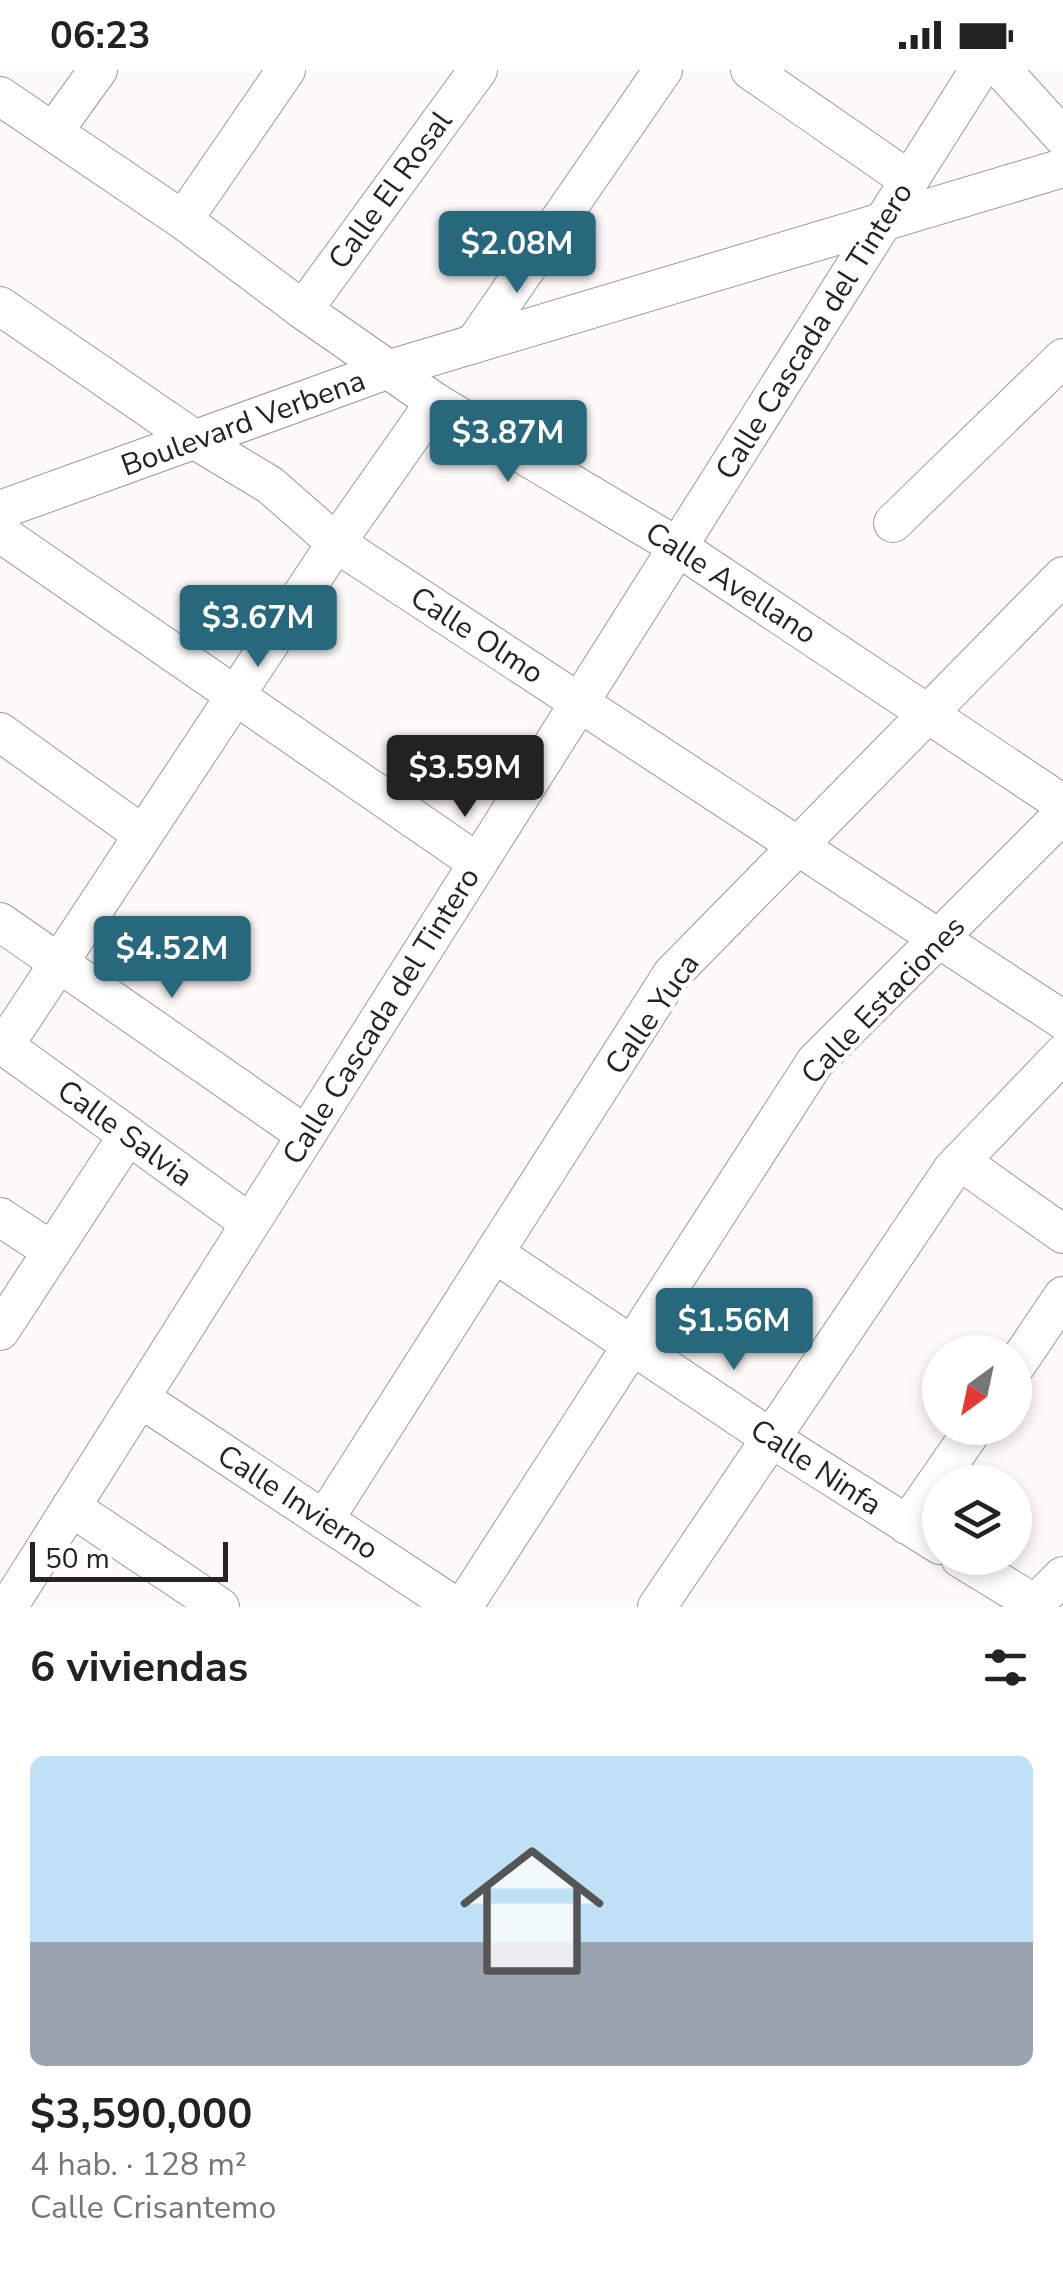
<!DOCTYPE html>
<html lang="es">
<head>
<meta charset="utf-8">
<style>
	body { margin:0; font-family:"Nunito Sans",sans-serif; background:#f2f2f2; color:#222; height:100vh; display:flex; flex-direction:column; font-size:38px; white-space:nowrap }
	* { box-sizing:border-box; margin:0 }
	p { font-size:32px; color:#767676 }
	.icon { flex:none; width:55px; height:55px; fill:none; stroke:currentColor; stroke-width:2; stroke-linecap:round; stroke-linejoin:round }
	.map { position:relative; height:1537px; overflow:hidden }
	.side { display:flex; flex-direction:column; background:#fff; flex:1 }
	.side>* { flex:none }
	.needle { width:65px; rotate:213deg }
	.fabs { position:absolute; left:922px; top:1265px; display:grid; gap:20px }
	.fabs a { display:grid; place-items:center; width:110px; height:110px; border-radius:50%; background:#fff; box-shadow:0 5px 15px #0003; font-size:50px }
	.scale { position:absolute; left:30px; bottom:25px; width:198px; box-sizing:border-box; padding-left:10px; border:5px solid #272223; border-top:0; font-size:28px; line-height:35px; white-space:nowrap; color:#272223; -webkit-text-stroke:8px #fff; paint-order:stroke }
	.price { position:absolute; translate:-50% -85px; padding:0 22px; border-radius:10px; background:#28687c; color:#fff; font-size:32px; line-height:65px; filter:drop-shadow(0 2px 5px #0008) }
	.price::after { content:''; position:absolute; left:50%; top:60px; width:30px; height:22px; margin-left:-15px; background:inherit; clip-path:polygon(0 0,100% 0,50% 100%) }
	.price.active { background:#222; color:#fff }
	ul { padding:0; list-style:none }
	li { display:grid; align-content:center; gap:20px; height:530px; padding:0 30px }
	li+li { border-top:2px solid #e0e0e0 }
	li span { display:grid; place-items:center; height:310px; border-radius:15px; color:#555 }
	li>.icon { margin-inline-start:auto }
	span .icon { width:180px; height:180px; fill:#fffc; stroke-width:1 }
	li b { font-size:42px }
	h2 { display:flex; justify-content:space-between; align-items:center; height:120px; padding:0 30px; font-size:42px }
	.status { display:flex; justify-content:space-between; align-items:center; height:70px; padding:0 50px; background:#fff; direction:ltr }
	.status svg { height:28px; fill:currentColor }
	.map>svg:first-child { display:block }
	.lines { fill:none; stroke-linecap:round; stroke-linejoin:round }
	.minor-casing { stroke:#a29798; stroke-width:40 }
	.minor { stroke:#fff; stroke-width:38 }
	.labels { text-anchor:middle; stroke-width:9; stroke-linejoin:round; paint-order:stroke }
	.street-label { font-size:30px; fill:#272223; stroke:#fff }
</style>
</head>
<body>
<div class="status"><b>06:23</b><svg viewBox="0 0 49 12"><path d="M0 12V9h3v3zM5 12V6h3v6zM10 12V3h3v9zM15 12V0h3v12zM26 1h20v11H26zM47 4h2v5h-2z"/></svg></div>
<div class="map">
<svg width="1063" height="1537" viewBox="0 0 1063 1537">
	<rect width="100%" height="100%" fill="#fffafa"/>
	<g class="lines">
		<defs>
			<g id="minor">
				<path d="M750,0L909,110"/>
				<path d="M1002,0L1063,67"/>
				<path d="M0,26L183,150L303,240L435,332L678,477L1063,734"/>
				<path d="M54,61L98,0"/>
				<path d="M183,150L286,0"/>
				<path d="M0,236L197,371L270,415L336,473L1063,950"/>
				<path d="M303,240L478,0"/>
				<path d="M474,274L663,0"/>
				<path d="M0,440L387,300L1063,98"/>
				<path d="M893,453L1063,288"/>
				<path d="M0,463L478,793"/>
				<path d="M0,662L143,765"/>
				<path d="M0,852L306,1065"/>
				<path d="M0,973L250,1153"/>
				<path d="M4,976L336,473L435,332"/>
				<path d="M960,1091L1063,1164"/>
				<path d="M0,1147L52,1181"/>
				<path d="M494,1183L772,1369L940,1475"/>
				<path d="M0,1261L128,1065"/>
				<path d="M1015,1297L1063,1226"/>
				<path d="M140,1328L456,1537"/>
				<path d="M71,1437L220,1537"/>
				<path d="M324,1450L672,904L1063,506"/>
				<path d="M907,1455L974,1358"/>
				<path d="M960,1488L1035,1534"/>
				<path d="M8,1537L979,0"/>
				<path d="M463,1537L815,992L1063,744"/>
				<path d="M657,1537L952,1100L1063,984"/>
				<path d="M1032,1537L1063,1506"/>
			</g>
		</defs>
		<use href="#minor" class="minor-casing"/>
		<use href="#minor" class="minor"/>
	</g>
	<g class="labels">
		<g class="street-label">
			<text transform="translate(390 120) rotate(-54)" y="10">Calle El Rosal</text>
			<text transform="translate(814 261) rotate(-58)" y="10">Calle Cascada del Tintero</text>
			<text transform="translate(243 353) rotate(-20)" y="10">Boulevard Verbena</text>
			<text transform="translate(731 513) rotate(33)" y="10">Calle Avellano</text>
			<text transform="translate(477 565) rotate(33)" y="10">Calle Olmo</text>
			<text transform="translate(883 930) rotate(-46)" y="10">Calle Estaciones</text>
			<text transform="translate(652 944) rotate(-55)" y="10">Calle Yuca</text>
			<text transform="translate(381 946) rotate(-58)" y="10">Calle Cascada del Tintero</text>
			<text transform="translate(125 1063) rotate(36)" y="10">Calle Salvia</text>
			<text transform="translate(816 1397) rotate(33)" y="10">Calle Ninfa</text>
			<text transform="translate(298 1432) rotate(33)" y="10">Calle Invierno</text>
		</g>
	</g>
</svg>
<div class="fabs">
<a><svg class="needle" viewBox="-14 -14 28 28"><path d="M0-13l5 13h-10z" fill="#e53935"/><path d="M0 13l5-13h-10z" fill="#767676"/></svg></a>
<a><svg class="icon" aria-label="layers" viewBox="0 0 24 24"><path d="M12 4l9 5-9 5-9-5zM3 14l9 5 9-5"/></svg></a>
</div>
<div class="scale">50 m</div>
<b class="price" style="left:517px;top:226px">$2.08M</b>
<b class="price" style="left:508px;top:415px">$3.87M</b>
<b class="price" style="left:258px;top:600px">$3.67M</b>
<b class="price active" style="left:465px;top:750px">$3.59M</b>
<b class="price" style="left:172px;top:931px">$4.52M</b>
<b class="price" style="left:734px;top:1303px">$1.56M</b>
</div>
<section class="side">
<h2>6 viviendas<svg class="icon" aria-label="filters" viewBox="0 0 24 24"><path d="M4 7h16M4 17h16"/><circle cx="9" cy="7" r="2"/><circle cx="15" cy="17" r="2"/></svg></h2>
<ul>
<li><span style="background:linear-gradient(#bfe0f5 60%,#9aa5b1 0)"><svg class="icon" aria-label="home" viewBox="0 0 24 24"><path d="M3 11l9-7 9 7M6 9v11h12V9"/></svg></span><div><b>$3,590,000</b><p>4 hab. · 128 m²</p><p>Calle Crisantemo</p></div></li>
</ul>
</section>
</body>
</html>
